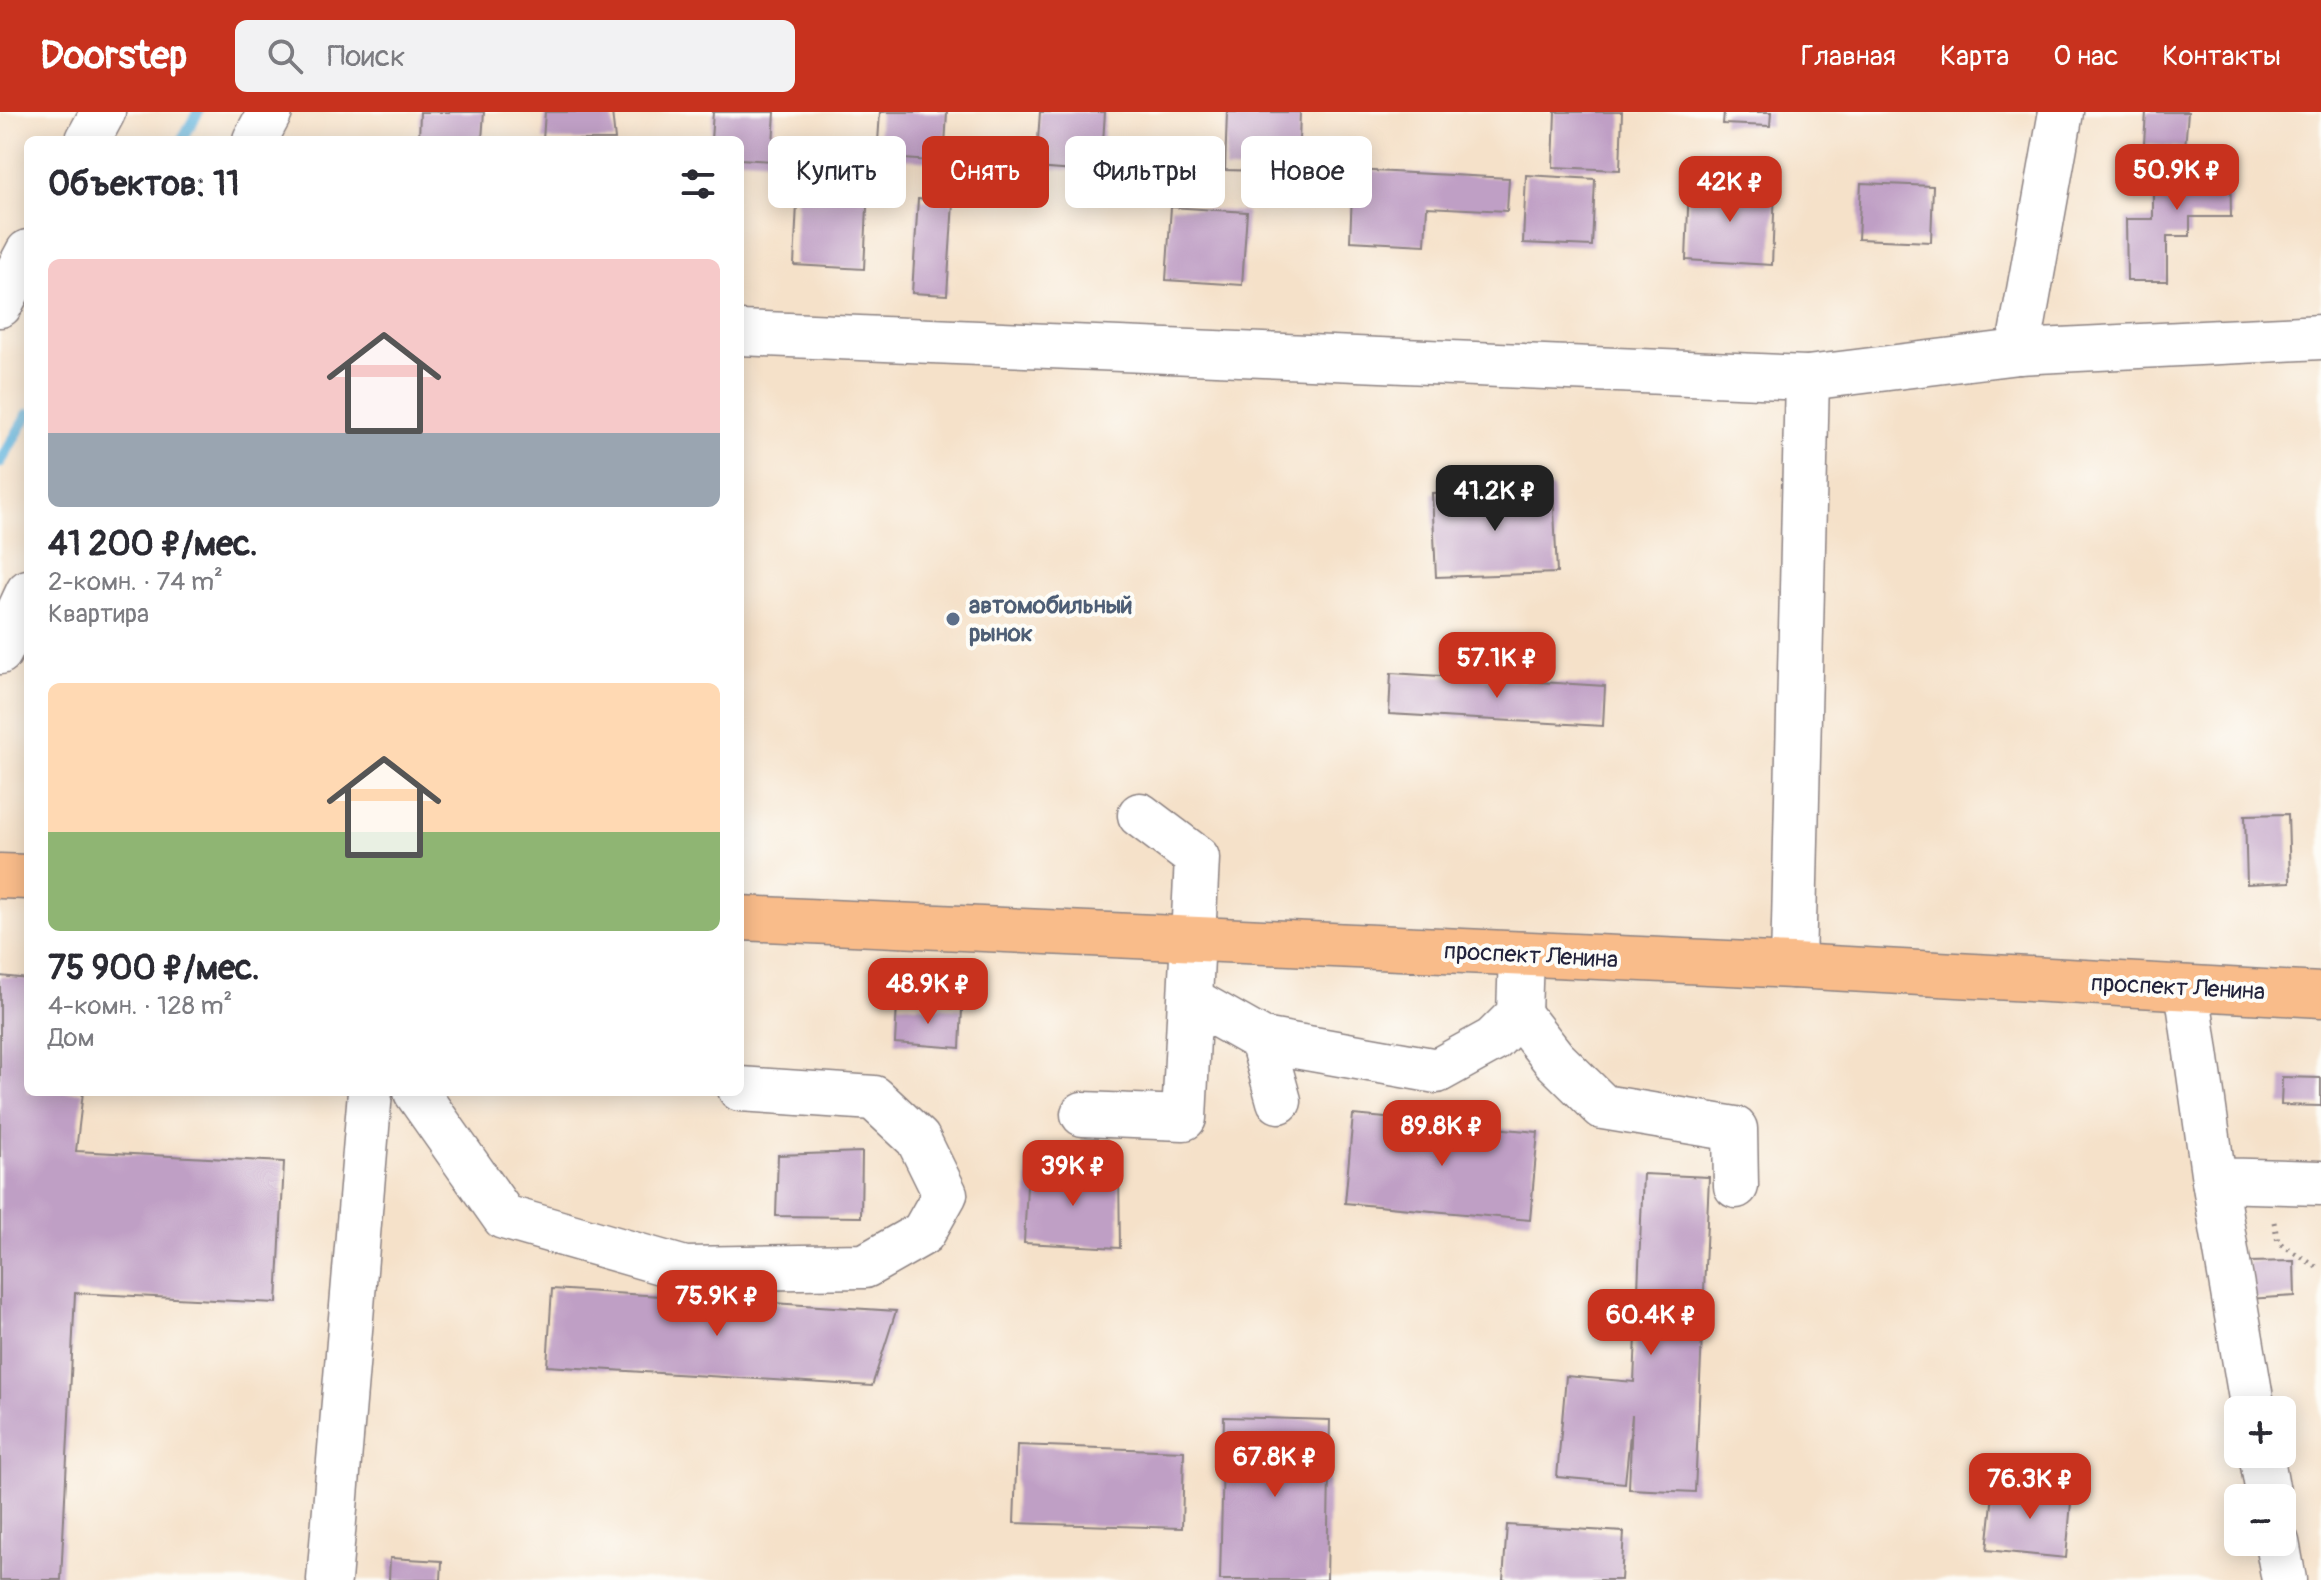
<!DOCTYPE html>
<html lang="ru">
<head>
<meta charset="utf-8">
<style>
	body { margin:0; font-family:Pangolin,sans-serif; background:#f2f2f3; color:#2b2b33; height:100vh; display:flex; flex-direction:column; font-size:30px; white-space:nowrap }
	* { box-sizing:border-box; margin:0 }
	p { font-size:26px; color:#7c7c81 }
	.icon { flex:none; width:44px; height:44px; fill:none; stroke:currentColor; stroke-width:2; stroke-linecap:round; stroke-linejoin:round }
	.map { position:relative; flex:1; overflow:hidden }
	.details { position:absolute; left:24px; top:24px; width:720px; height:960px; display:flex; flex-direction:column; background:#fff; border-radius:12px; box-shadow:0 4px 20px #0003 }
	.details>* { flex:none }
	.guide { position:absolute; left:768px; top:24px; width:760px; height:72px; display:flex; gap:16px }
	.tools { position:absolute; left:2224px; top:1284px; display:grid; gap:16px }
	.tools a { display:grid; place-items:center; width:72px; height:72px; border-radius:12px; background:#fff; box-shadow:0 4px 20px #0003; font-size:40px }
	.price { position:absolute; translate:-50% -68px; padding:0 18px; border-radius:16px; background:#c8321e; color:#fff; font-size:26px; line-height:52px; filter:drop-shadow(0 2px 4px #0008) }
	.price::after { content:''; position:absolute; left:50%; top:48px; width:24px; height:18px; margin-left:-12px; background:inherit; clip-path:polygon(0 0,100% 0,50% 100%) }
	.price.on { background:#222; color:#fff }
	ul { padding:0; list-style:none }
	li { display:grid; align-content:center; gap:16px; height:424px; padding:0 24px }
	li span { display:grid; place-items:center; height:248px; border-radius:12px; color:#555 }
	li>.icon { margin-inline-start:auto }
	span .icon { width:144px; height:144px; fill:#fffc; stroke-width:1 }
	li b { font-size:34px }
	h2 { display:flex; justify-content:space-between; align-items:center; height:96px; padding:0 24px; font-size:34px }
	.tag { padding:0 28px; border-radius:12px; background:#fff; box-shadow:0 4px 20px #0003; font-size:28px; line-height:72px }
	.tag.on { background:#c8321e; color:#fff }
	header { display:flex; align-items:center; gap:48px; box-sizing:border-box; height:112px; padding:0 40px; background:#c8321e; color:#fff }
	header strong { font-size:38px }
	nav { display:flex; gap:44px; margin-inline-start:auto; font-size:28px }
	.search { width:560px; height:72px; background:#f2f2f3; display:flex; align-items:center; gap:20px; box-sizing:border-box; padding:0 28px; border-radius:12px; color:#7c7c81; font-size:30px }
	.map>svg:first-child { display:block }
	.lines { fill:none; stroke-linecap:round; stroke-linejoin:round }
	.stream { stroke:#62b4dd; stroke-width:11 }
	.building { fill:#bf9fc5 }
	.minor-casing { stroke:#8c8282; stroke-width:47 }
	.major-casing { stroke:#8c8282; stroke-width:47 }
	.path { stroke:#8c8282; stroke-width:5; stroke-dasharray:2 6; stroke-linecap:butt }
	.minor { stroke:#fff; stroke-width:44 }
	.major { stroke:#f9bc8a; stroke-width:44 }
	.service-dot { fill:#5c6f8a; stroke:#fdfcf7; stroke-width:3 }
	.labels { text-anchor:middle; stroke-width:8; stroke-linejoin:round; paint-order:stroke }
	.service-label { font-size:24px; font-weight:bold; fill:#4e5e75; stroke:#fdfcf7; text-anchor:start }
	.street-label { font-size:24px; fill:#22223b; stroke:#fdfcf7 }
</style>
</head>
<body>
<header>
<strong>Doorstep</strong>
<div class="search"><svg class="icon" aria-label="search" viewBox="0 0 24 24"><circle cx="10" cy="10" r="6"/><path d="M15 15l6 6"/></svg>Поиск</div>
<nav><a>Главная</a><a>Карта</a><a>О нас</a><a>Контакты</a></nav>
</header>
<div class="map">
<svg width="2321" height="1468" viewBox="0 0 2321 1468">
	<rect width="100%" height="100%" fill="#fdfcf7"/>
	<filter id="ink" filterUnits="userSpaceOnUse"><feTurbulence type="fractalNoise" baseFrequency=".0125" numOctaves="2"/><feDisplacementMap in="SourceGraphic" scale="16" xChannelSelector="R" yChannelSelector="G"/><feConvolveMatrix kernelMatrix="1 2 1 2 8 2 1 2 1" color-interpolation-filters="sRGB"/></filter>
	<filter id="wash" filterUnits="userSpaceOnUse"><feTurbulence type="fractalNoise" baseFrequency=".006" numOctaves="4" result="noise"/><feDisplacementMap in="SourceGraphic" scale="32" xChannelSelector="R" yChannelSelector="G"/><feGaussianBlur stdDeviation="1.8" result="paint"/><feColorMatrix in="noise" values="0 0 0 0 0 0 0 0 0 0 0 0 0 0 0 0 0 1.4 0 .05"/><feComposite in="paint" operator="in"/></filter>
	<g filter="url(#wash)">
		<rect width="100%" height="100%" fill="#f5e1c9"/>
		<g class="lines">
			<g class="stream">
				<path d="M182,28L198,0"/>
				<path d="M0,351L28,302"/>
			</g>
		</g>
		<g id="blocks">
			<g class="building">
				<path d="M420,0H484L482,28H419Z"/>
				<path d="M545,0H612L615,28H543Z"/>
				<path d="M713,0H775L772,49L740,47V28H711Z"/>
				<path d="M880,0H947L944,50L877,45Z"/>
				<path d="M1040,0H1105L1101,61L1036,56Z"/>
				<path d="M1227,0H1300L1298,60L1225,58Z"/>
				<path d="M1555,0H1622L1620,58L1553,55Z"/>
				<path d="M1724,0H1771L1770,14L1723,12Z"/>
				<path d="M2146,0H2188L2185,36L2144,32Z"/>
				<path d="M2188,43H2230L2231,105H2190V124H2167V169H2127L2126,107H2153V57L2188,56Z"/>
				<path d="M1353,58L1509,66L1507,99L1427,95L1425,133L1350,129Z"/>
				<path d="M1526,63L1595,67L1592,134L1523,131Z"/>
				<path d="M798,71L868,74L864,157L794,153Z"/>
				<path d="M1689,71L1775,76L1772,153L1686,148Z"/>
				<path d="M1861,71L1933,74L1931,130L1858,127Z"/>
				<path d="M918,87L953,90L947,183L912,181Z"/>
				<path d="M1171,95L1247,100L1242,173L1166,168Z"/>
				<path d="M1553,376L1557,461L1436,465L1432,381Z"/>
				<path d="M1391,561L1605,574L1603,614L1389,602Z"/>
				<path d="M2288,702L2290,770L2247,772L2245,703Z"/>
				<path d="M0,864L28,867V980H83L76,1039L284,1050L277,1191L75,1181L61,1468H0Z"/>
				<path d="M897,892L962,897L960,936L895,931Z"/>
				<path d="M2282,965L2321,966V994L2281,993Z"/>
				<path d="M1353,1003L1538,1020L1530,1108L1345,1091Z"/>
				<path d="M862,1040L861,1105L776,1104L778,1043Z"/>
				<path d="M1028,1055L1119,1060L1120,1136L1024,1131Z"/>
				<path d="M1643,1062L1709,1065L1695,1380L1629,1377L1632,1303L1625,1371L1557,1365L1566,1264L1634,1270Z"/>
				<path d="M2294,1149L2295,1184L2248,1187V1150Z"/>
				<path d="M552,1177L896,1199L872,1274L547,1254Z"/>
				<path d="M1224,1305L1330,1308L1327,1468H1220Z"/>
				<path d="M1017,1333L1184,1339L1182,1416L1014,1411Z"/>
				<path d="M1994,1372L2072,1379L2066,1446L1987,1438Z"/>
				<path d="M1507,1413L1624,1420L1621,1468H1503Z"/>
				<path d="M390,1446L442,1449L441,1468H389Z"/>
			</g>
		</g>
	</g>
	<g filter="url(#ink)">
		<use href="#blocks" fill-opacity="0" stroke="#8c8282" stroke-width="2"/>
		<g class="lines">
			<defs>
				<g id="minor">
					<path d="M88,28L103,0"/>
					<path d="M255,28L270,0"/>
					<path d="M0,193L28,140"/>
					<path d="M740,221L1807,266L2018,240L2321,225"/>
					<path d="M2018,240L2061,0"/>
					<path d="M0,540L28,480"/>
					<path d="M1793,854L1807,266"/>
					<path d="M2187,876L2214,1068L2321,1071"/>
					<path d="M1191,888L1262,928L1437,959L1493,928L1519,902L1521,842"/>
					<path d="M1519,902L1554,947L1603,995L1735,1017L1736,1074"/>
					<path d="M1262,928L1279,989"/>
					<path d="M416,980L504,1105L685,1157L865,1154L923,1121L945,1082L918,1027L874,986L740,977"/>
					<path d="M1083,1002L1184,1006L1197,746L1140,703"/>
					<path d="M2214,1068L2253,1298"/>
					<path d="M2261,1342L2269,1386"/>
					<path d="M2277,1430L2284,1468"/>
					<path d="M329,1468L370,980"/>
				</g>
				<g id="major">
					<path d="M0,764L28,765"/>
					<path d="M740,806L1793,854L2321,883"/>
				</g>
			</defs>
			<use href="#minor" class="minor-casing"/>
			<use href="#major" class="major-casing"/>
			<path class="path" d="M2274,1110L2278,1130L2321,1158"/>
			<use href="#minor" class="minor"/>
			<use href="#major" class="major"/>
		</g>
	</g>
	<circle class="service-dot" cx="953" cy="507" r="8"/>
	<g class="labels">
		<g class="service-label">
			<text x="969" y="501">автомобильный<tspan x="969" dy="28">рынок</tspan></text>
		</g>
		<g class="street-label">
			<text transform="translate(1531 843) rotate(3)" y="8">проспект Ленина</text>
			<text transform="translate(2178 875) rotate(3)" y="8">проспект Ленина</text>
		</g>
	</g>
</svg>
<div class="tools">
<a>+</a>
<a>−</a>
</div>
<b class="price" style="left:2177px;top:100px">50.9K ₽</b>
<b class="price" style="left:1730px;top:112px">42K ₽</b>
<b class="price on" style="left:1495px;top:421px">41.2K ₽</b>
<b class="price" style="left:1497px;top:588px">57.1K ₽</b>
<b class="price" style="left:928px;top:914px">48.9K ₽</b>
<b class="price" style="left:1442px;top:1056px">89.8K ₽</b>
<b class="price" style="left:1073px;top:1096px">39K ₽</b>
<b class="price" style="left:717px;top:1226px">75.9K ₽</b>
<b class="price" style="left:1651px;top:1245px">60.4K ₽</b>
<b class="price" style="left:1275px;top:1387px">67.8K ₽</b>
<b class="price" style="left:2030px;top:1409px">76.3K ₽</b>
<div class="guide">
<a class="tag">Купить</a>
<a class="tag on">Снять</a>
<a class="tag">Фильтры</a>
<a class="tag">Новое</a>
</div>
<section class="details">
<h2>Объектов: 11<svg class="icon" aria-label="filters" viewBox="0 0 24 24"><path d="M4 7h16M4 17h16"/><circle cx="9" cy="7" r="2"/><circle cx="15" cy="17" r="2"/></svg></h2>
<ul>
<li><span style="background:linear-gradient(#f6c9c9 70%,#9aa5b1 0)"><svg class="icon" aria-label="home" viewBox="0 0 24 24"><path d="M3 11l9-7 9 7M6 9v11h12V9"/></svg></span><div><b>41 200 ₽/мес.</b><p>2-комн. · 74 m²</p><p>Квартира</p></div></li>
<li><span style="background:linear-gradient(#ffd9b3 60%,#8fb573 0)"><svg class="icon" aria-label="home" viewBox="0 0 24 24"><path d="M3 11l9-7 9 7M6 9v11h12V9"/></svg></span><div><b>75 900 ₽/мес.</b><p>4-комн. · 128 m²</p><p>Дом</p></div></li>
</ul>
</section>
</div>
</body>
</html>
